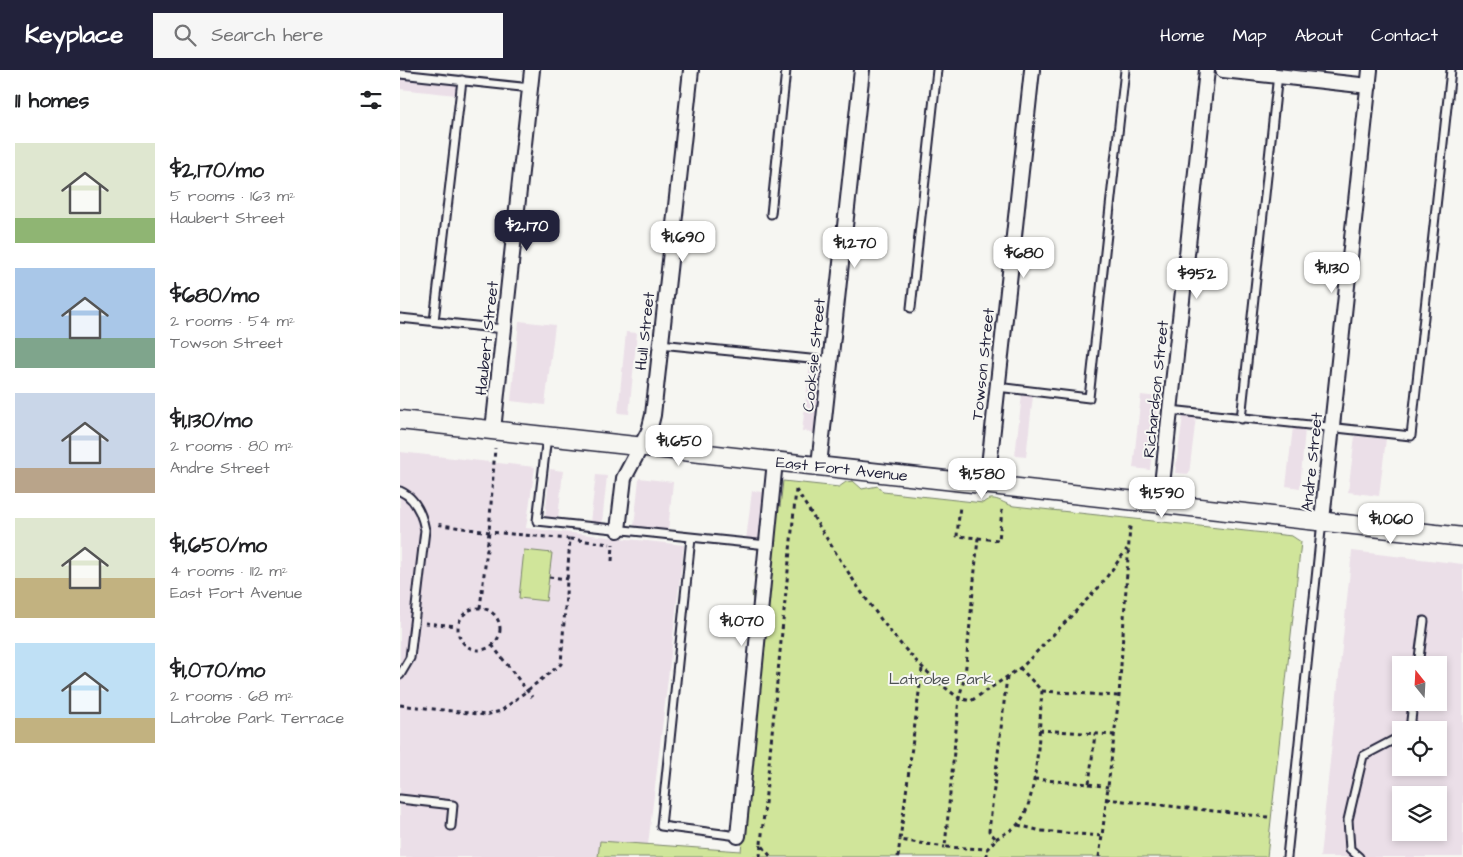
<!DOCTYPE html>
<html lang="en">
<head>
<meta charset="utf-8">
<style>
	body { margin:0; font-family:"Architects Daughter",sans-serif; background:#f6f6f6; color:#202124; height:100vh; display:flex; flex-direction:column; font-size:19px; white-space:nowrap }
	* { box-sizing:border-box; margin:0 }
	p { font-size:16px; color:#757577 }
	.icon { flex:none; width:28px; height:28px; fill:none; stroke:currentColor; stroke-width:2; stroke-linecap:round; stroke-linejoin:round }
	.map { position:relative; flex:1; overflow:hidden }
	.drawer { display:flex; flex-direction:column; background:#fff; width:400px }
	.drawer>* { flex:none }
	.needle { width:32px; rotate:342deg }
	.fabs { position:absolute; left:992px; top:586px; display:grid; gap:10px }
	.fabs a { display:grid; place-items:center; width:55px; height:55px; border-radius:0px; background:#fff; box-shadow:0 2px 8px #0003; font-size:25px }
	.price { position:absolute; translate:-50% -42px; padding:0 11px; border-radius:10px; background:#fff; color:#222; font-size:16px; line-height:32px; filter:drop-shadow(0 1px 2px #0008) }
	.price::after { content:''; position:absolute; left:50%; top:30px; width:15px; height:11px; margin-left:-8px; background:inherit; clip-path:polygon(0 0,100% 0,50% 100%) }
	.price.current { background:#22223b; color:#fff }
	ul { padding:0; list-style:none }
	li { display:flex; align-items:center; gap:15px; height:125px; padding:0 15px }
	li span { display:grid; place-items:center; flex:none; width:140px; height:100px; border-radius:0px; color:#555 }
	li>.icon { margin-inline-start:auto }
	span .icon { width:60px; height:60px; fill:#fffc; stroke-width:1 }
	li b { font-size:21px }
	h2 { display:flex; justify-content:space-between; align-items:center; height:60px; padding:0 15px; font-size:21px }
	header { display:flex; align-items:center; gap:30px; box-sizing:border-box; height:70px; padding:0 25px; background:#22223b; color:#fff }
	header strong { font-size:24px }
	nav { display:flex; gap:28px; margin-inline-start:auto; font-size:18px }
	.search { width:350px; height:45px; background:#f6f6f6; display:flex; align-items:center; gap:12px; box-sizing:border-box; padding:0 18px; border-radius:0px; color:#757577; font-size:19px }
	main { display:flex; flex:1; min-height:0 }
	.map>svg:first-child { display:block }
	.built { fill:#ebdfe8; fill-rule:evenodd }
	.green { fill:#d0e59a; stroke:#79846a }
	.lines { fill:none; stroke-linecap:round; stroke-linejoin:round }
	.service-casing { stroke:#22223b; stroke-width:11 }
	.minor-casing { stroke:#22223b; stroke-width:18 }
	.tertiary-casing { stroke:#22223b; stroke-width:21 }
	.path { stroke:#22223b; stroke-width:3; stroke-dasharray:4 4; stroke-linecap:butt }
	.service { stroke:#f6f6f2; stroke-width:7 }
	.minor { stroke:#f6f6f2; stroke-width:14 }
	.tertiary { stroke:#f6f6f2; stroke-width:18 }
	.labels { text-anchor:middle; stroke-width:4; stroke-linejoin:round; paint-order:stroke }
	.street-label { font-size:16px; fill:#22223b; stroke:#f6f6f2 }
	.park-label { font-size:16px; fill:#4e5353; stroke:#f6f6f2 }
</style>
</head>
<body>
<header>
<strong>Keyplace</strong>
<div class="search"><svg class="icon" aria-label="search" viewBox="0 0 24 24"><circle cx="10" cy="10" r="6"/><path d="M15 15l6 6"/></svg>Search here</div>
<nav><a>Home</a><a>Map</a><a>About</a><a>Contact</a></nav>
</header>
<main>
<section class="drawer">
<h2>11 homes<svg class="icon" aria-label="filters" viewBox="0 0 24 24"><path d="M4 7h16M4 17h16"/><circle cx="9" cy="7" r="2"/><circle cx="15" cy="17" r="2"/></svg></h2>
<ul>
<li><span style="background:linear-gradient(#dfe7d0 75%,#8fb573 0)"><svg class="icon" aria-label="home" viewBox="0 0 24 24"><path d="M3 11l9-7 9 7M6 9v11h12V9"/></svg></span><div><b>$2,170/mo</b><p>5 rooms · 163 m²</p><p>Haubert Street</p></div></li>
<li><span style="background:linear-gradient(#a9c7e8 70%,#7fa58c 0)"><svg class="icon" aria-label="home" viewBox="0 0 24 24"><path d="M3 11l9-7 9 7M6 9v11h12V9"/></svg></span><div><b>$680/mo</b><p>2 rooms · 54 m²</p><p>Towson Street</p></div></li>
<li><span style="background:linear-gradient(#c9d6e8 75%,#b9a48a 0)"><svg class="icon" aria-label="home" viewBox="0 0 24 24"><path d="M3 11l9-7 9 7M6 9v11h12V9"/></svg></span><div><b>$1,130/mo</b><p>2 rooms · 80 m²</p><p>Andre Street</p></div></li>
<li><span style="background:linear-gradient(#dfe7d0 60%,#c2b280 0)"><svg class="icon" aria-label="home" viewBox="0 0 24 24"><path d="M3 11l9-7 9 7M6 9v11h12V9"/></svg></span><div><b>$1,650/mo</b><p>4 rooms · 112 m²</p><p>East Fort Avenue</p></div></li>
<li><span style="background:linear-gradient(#bfe0f5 75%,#c2b280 0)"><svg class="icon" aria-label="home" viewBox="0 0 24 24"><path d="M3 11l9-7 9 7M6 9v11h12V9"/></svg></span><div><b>$1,070/mo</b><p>2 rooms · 68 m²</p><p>Latrobe Park Terrace</p></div></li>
</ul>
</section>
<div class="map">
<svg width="1063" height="787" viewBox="0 0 1063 787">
	<rect width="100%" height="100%" fill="#f6f6f2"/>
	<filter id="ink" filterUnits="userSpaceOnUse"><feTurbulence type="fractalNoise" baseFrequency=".02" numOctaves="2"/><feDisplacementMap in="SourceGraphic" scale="10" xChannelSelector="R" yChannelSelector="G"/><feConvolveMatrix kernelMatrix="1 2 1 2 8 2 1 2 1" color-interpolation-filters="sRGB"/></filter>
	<g filter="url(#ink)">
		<g class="built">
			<path d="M0,7L58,14L56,25L0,19Z"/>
			<path d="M119,251L155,255L145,335L111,331Z"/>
			<path d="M226,262L237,263L229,344L218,343Z"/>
			<path d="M410,293L422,294L415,363L402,361Z"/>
			<path d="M622,325L633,326L626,387L615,386Z"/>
			<path d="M741,325L758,327L750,400L733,398Z"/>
			<path d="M783,346L796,347L789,404L775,403Z"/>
			<path d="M893,357L905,359L900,418L886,416Z"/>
			<path d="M955,366L986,369L979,426L948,422Z"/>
			<path d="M0,382L135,397L126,458L284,475L248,775L200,771L198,787H0Z"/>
			<path d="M150,399L163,401L158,449L145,447Z"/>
			<path d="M196,405L207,406L202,453L190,452Z"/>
			<path d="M239,408L273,412L268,461L234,457Z"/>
			<path d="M352,421L364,422L359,471L346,470Z"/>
			<path d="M952,481L1063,494V787H920ZM1001,595H1039V632H1001ZM1001,660H1039V698H1001ZM1001,725H1039V762H1001Z"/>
		</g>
		<g class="green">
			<path d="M383,411L439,417L446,412L453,411L462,419L478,416L483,422L583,433C594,423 602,434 614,436L892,466L901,472L867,787H198L200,771L341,781L361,602L352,522L357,520L354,505L359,498L368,499L372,495L370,482L376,471L373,464L376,452L373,448L375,438L380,437Z"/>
			<path d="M124,480L152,483L146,531L119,528Z"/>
		</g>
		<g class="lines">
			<defs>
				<g id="service">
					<path d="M0,4L131,18"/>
					<path d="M371,144L386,0"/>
					<path d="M511,238L537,0"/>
					<path d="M0,248L104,259"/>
					<path d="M34,251L62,10"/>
					<path d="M260,274L430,291"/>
					<path d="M597,317L689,328L725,0"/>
					<path d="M770,340L1011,366L1051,0"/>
					<path d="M841,349L878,4"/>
					<path d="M147,366L137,451L367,475"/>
					<path d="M0,421C16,428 22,444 25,460L10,588L0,605"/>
					<path d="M291,468L261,756L338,766"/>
					<path d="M1018,595L1024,551"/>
					<path d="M1010,660L1013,632"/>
					<path d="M0,729L53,735L51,756"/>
					<path d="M887,787L922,451"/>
					<path d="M959,787L950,779L948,750L963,686L1001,666"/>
				</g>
				<g id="minor">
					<path d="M823,0L969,16"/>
					<path d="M93,360L132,0"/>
					<path d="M419,395L462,0"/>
					<path d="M587,414L632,0"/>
					<path d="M760,433L807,0"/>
					<path d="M922,450L970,0"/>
					<path d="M218,460L224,408L249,361L253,345L291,0"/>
					<path d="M338,766L375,391"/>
				</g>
				<path id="tertiary" d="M0,350L1063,467"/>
			</defs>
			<use href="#service" class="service-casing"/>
			<use href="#minor" class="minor-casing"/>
			<use href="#tertiary" class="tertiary-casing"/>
			<g class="path">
				<path d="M396,420C444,493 487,577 559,628L565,606L578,468L557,466L560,435"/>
				<path d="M578,468L599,470L602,440"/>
				<path d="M170,469L210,474"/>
				<path d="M212,491L213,474"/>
				<path d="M149,507L168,509"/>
				<circle cx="79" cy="559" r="21"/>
				<path d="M80,538L89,462L95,378"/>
				<path d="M25,553L57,556"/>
				<path d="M92,575L132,627"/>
				<path d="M522,599L500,770L545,777"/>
				<path d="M607,607L589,761L596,769L587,779L545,777L559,628L571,631L620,598L625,594L700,516L727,479"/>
				<path d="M642,621L719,626"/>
				<path d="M0,635L86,645L101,641L161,594L170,469L89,462L35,454"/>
				<path d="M639,660L715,665"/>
				<path d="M634,709L689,714L695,664"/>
				<path d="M689,714L708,717"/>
				<path d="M706,729L868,747"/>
				<path d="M618,755L641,761L702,766L719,626L730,456"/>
				<path d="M596,769C603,764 613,760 618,754C639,731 639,653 642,621L620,598"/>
				<path d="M361,774L396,420"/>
				<path d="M360,787L361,774L371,787"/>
				<path d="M498,787L500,770"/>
				<path d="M587,787V779"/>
				<path d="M699,787L702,766"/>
			</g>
			<use href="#service" class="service"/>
			<use href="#minor" class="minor"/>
			<use href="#tertiary" class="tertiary"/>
		</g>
	</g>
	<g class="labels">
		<g class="street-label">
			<text transform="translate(244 261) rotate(-84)" y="6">Hull Street</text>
			<text transform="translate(86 268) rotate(-84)" y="6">Haubert Street</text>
			<text transform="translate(413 285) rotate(-84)" y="6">Cooksie Street</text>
			<text transform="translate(582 294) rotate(-84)" y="6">Towson Street</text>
			<text transform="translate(755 319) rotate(-84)" y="6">Richardson Street</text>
			<text transform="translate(911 392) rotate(-84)" y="6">Andre Street</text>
			<text transform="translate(442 398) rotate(6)" y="6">East Fort Avenue</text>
		</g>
		<g class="park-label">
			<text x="541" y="614">Latrobe Park</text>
		</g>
	</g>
</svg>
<div class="fabs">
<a><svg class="needle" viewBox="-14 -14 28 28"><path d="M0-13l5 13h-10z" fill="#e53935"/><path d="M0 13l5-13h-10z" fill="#757577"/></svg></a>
<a><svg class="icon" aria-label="locate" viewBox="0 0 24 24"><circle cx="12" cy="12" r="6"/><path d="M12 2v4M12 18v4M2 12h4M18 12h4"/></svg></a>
<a><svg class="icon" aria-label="layers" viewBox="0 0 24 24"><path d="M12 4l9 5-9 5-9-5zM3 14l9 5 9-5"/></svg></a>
</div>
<b class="price current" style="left:127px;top:182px">$2,170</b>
<b class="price" style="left:283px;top:193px">$1,690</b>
<b class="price" style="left:455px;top:199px">$1,270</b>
<b class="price" style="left:624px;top:209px">$680</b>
<b class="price" style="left:932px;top:224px">$1,130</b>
<b class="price" style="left:797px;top:230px">$952</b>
<b class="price" style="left:279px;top:397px">$1,650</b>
<b class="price" style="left:582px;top:430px">$1,580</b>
<b class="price" style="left:762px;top:449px">$1,590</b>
<b class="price" style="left:991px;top:475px">$1,060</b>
<b class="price" style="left:342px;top:577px">$1,070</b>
</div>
</main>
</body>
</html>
